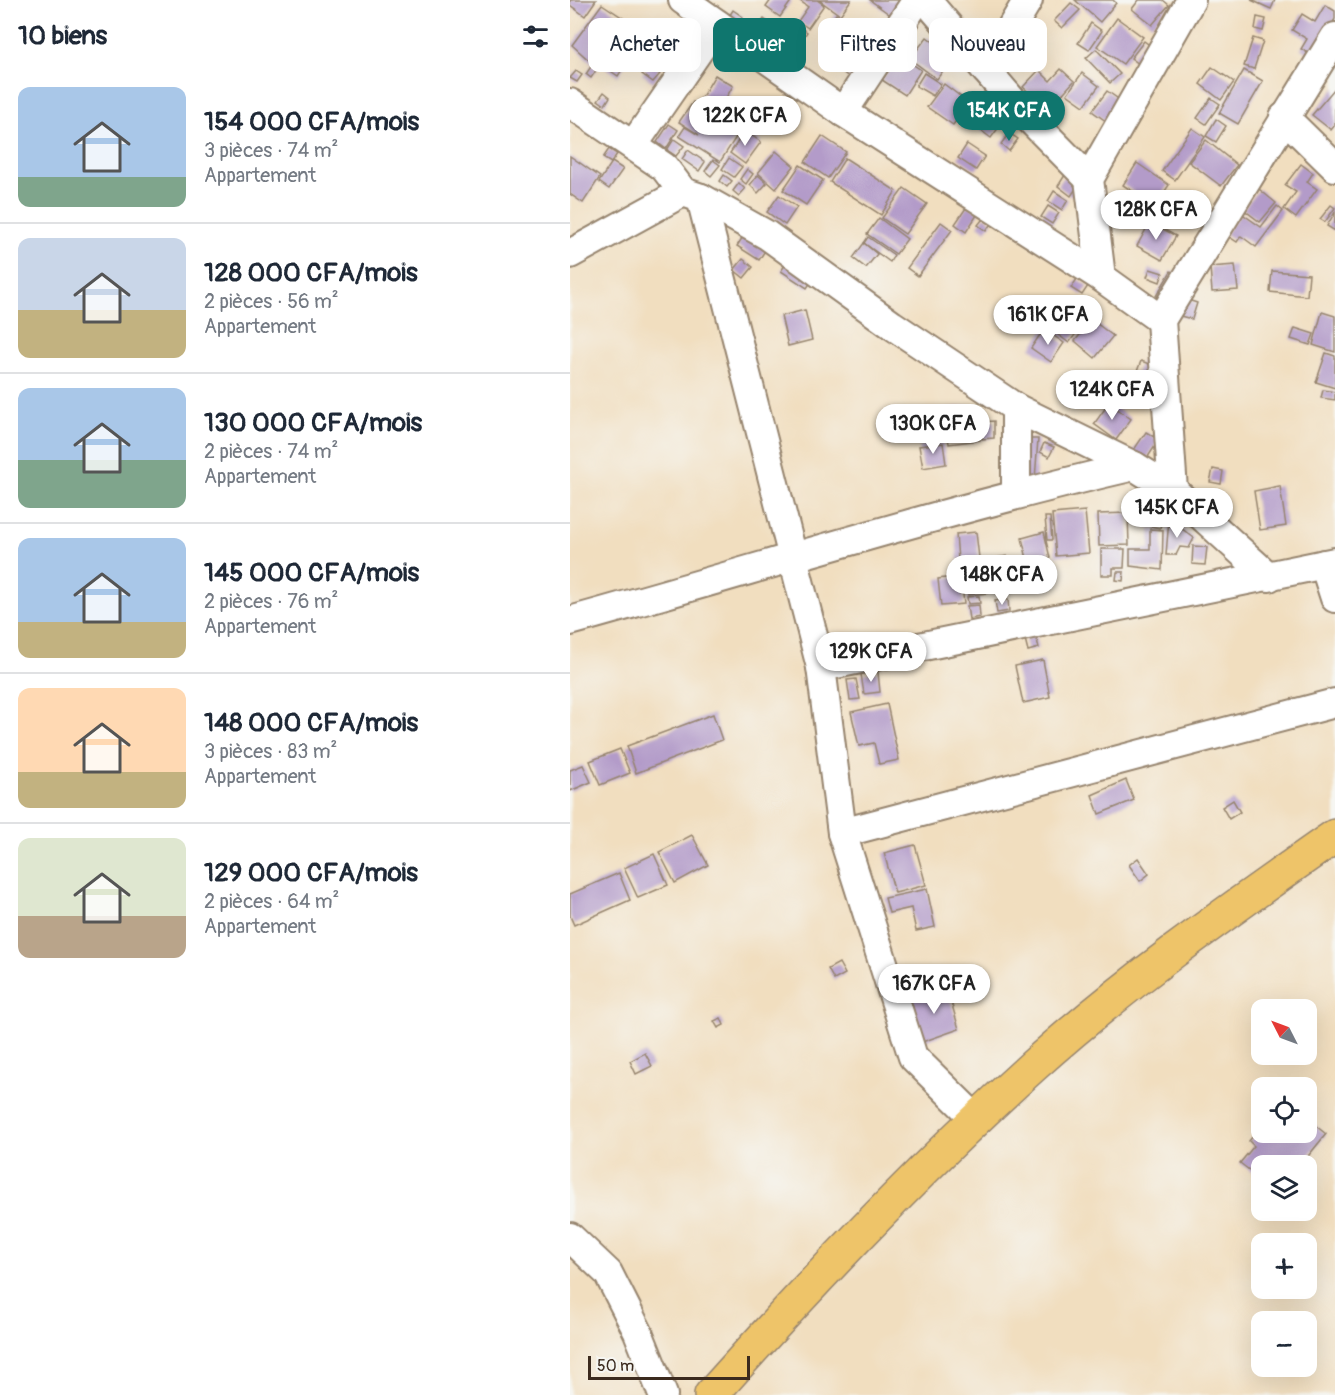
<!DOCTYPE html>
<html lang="fr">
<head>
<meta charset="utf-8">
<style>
	body { margin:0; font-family:Pangolin,sans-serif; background:#f2f2f3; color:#1f2937; height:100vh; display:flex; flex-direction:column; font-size:22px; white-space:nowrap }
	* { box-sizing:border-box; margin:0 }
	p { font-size:20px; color:#747a83 }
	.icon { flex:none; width:33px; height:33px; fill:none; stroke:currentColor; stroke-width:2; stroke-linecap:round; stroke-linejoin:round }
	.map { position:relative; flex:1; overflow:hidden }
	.drawer { display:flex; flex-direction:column; background:#fff; width:570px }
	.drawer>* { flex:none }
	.banner { position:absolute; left:18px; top:18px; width:570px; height:54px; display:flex; gap:12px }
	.needle { width:39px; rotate:312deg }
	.buttons { position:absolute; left:681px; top:999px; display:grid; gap:12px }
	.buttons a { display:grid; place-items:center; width:66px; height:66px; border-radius:12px; background:#fff; box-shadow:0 6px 24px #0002; font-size:30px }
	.scale { position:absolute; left:18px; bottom:15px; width:162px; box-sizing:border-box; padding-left:6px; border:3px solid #3b2a1e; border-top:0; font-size:16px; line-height:21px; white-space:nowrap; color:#3b2a1e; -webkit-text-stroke:4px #f6f6f2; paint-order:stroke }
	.price { position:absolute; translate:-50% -51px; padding:0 14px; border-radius:21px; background:#fff; color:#222; font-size:20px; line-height:39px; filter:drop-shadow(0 2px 3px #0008) }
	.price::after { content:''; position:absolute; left:50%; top:36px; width:18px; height:14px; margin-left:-9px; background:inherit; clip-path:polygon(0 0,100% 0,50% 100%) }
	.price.selected { background:#0f766e; color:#fff }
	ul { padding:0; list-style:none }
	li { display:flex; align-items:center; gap:18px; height:150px; padding:0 18px }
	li+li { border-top:2px solid #e0e1e3 }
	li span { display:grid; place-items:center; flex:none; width:168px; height:120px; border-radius:12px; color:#555 }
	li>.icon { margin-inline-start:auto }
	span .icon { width:72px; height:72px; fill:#fffc; stroke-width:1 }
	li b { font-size:26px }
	h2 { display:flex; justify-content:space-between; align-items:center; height:72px; padding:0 18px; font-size:26px }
	.pill { padding:0 21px; border-radius:12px; background:#fff; box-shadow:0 6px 24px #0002; font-size:21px; line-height:54px }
	.pill.selected { background:#0f766e; color:#fff }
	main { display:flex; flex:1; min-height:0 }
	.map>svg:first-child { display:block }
	.building { fill:#b39bc9 }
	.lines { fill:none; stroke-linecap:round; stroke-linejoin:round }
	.minor-casing { stroke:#96846e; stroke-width:32 }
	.highway-casing { stroke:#96846e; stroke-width:36 }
	.minor { stroke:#fff; stroke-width:28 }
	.highway { stroke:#eec469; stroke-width:33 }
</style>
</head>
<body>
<main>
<section class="drawer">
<h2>10 biens<svg class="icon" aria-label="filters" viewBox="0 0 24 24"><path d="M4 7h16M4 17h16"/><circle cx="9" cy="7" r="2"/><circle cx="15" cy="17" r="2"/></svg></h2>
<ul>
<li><span style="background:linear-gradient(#a9c7e8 75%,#7fa58c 0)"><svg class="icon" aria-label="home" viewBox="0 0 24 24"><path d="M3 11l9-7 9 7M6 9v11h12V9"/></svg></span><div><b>154 000 CFA/mois</b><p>3 pièces · 74 m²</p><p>Appartement</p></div></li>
<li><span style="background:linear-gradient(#c9d6e8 60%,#c2b280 0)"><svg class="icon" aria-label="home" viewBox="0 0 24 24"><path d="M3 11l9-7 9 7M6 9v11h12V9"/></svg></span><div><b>128 000 CFA/mois</b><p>2 pièces · 56 m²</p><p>Appartement</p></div></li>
<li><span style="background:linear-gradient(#a9c7e8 60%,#7fa58c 0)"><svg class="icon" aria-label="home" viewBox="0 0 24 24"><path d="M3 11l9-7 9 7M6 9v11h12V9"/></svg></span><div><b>130 000 CFA/mois</b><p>2 pièces · 74 m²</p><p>Appartement</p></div></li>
<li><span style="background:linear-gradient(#a9c7e8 70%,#c2b280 0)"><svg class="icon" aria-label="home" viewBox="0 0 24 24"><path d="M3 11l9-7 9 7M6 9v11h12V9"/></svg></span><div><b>145 000 CFA/mois</b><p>2 pièces · 76 m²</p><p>Appartement</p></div></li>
<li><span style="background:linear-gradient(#ffd9b3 70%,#c2b280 0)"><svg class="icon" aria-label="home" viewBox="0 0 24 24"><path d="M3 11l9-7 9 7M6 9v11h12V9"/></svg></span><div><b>148 000 CFA/mois</b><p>3 pièces · 83 m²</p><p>Appartement</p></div></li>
<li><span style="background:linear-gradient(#dfe7d0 65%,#b9a48a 0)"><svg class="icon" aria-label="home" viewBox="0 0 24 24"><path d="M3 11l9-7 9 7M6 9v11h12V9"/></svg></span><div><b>129 000 CFA/mois</b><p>2 pièces · 64 m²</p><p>Appartement</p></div></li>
</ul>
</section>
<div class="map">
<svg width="765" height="1395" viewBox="0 0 765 1395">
	<rect width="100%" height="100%" fill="#f6f6f2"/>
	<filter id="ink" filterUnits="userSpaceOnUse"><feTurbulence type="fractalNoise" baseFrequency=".0167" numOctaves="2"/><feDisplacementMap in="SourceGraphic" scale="12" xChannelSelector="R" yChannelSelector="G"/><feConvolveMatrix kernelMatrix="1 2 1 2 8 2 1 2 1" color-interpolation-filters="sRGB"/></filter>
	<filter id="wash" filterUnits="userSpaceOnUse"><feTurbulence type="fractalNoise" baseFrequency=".008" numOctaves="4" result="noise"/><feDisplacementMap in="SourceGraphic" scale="24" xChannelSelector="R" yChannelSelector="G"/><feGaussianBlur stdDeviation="1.35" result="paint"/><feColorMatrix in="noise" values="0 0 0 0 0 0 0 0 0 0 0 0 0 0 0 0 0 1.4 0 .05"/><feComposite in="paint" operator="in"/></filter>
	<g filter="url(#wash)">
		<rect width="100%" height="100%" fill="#f1debf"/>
		<g id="blocks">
			<g class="building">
				<path d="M0,0H26L15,16L0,5Z"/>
				<path d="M201,0H222L210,17L196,7Z"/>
				<path d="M229,0H247L254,5L238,28L228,21L238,7Z"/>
				<path d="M249,0H281L270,15Z"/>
				<path d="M300,0H332L323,17Z"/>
				<path d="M505,0H543L546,3L530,22Z"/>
				<path d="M569,0H593L599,5L582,25L562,9Z"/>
				<path d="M681,0H705L701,9Z"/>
				<path d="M501,3L510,10L492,28L484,21Z"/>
				<path d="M32,4L53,18L22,63L2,45Z"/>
				<path d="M755,5L765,11V19L743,56L731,49L737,39L722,30L732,14L745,22Z"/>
				<path d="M163,10L173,17L168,24L158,18Z"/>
				<path d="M266,14L281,26L272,38L257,26Z"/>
				<path d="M687,17L696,19L693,31L685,29Z"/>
				<path d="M547,18L573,37L553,64L527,46Z"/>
				<path d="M194,19L204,26L197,37L186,30Z"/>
				<path d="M521,23L532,31L519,50L508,43Z"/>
				<path d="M225,24L237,32L229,44L217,36Z"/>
				<path d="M298,24L315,40L310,46L293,31Z"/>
				<path d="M283,28L291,35L266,68L257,61Z"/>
				<path d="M357,37L383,57L367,79L340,59Z"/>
				<path d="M41,38L63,53L48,76L25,60Z"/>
				<path d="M683,38L693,41L684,69L674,66Z"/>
				<path d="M82,39L101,54L87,72L90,74L83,82L72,74L77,68L66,59Z"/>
				<path d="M292,41L305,51L292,67L279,58Z"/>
				<path d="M574,41L582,47L569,64L561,58Z"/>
				<path d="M526,49L550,74L540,83L516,58Z"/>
				<path d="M329,55L351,70L335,95L312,80Z"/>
				<path d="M277,61L290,71L282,80L270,70Z"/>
				<path d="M22,65L27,69L21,78L16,74Z"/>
				<path d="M642,67L664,82L651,100L630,84Z"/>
				<path d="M491,69L504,81L478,110L453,87L469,70L480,81Z"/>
				<path d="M674,70L693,81L668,124L649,113Z"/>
				<path d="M6,71L12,75L7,82L0,78Z"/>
				<path d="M354,73L371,84L363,96L346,86Z"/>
				<path d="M512,73L529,86L514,106L497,94Z"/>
				<path d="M145,75L163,86L153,103L182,120L176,130L130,100Z"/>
				<path d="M374,84L399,103L383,125L357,107Z"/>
				<path d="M765,88V125L761,130L742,115Z"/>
				<path d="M537,91L554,103L540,124L522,111Z"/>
				<path d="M34,92L40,97L35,105L28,100Z"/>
				<path d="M641,98L650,104L636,124L627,118Z"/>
				<path d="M123,102L170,131L150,162L109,136L115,127L129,135L109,122Z"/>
				<path d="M402,105L429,127L421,138L393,117Z"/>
				<path d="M646,119L656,126L646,142L636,136Z"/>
				<path d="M99,124L108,130L96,149L87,142Z"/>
				<path d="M622,128L635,137L605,180L592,171Z"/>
				<path d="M175,131L191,142L175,164L160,153Z"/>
				<path d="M439,133L448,139L439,151L431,144Z"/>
				<path d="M252,136L276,152L258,178L235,162Z"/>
				<path d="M104,139L114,146L106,156L97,150Z"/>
				<path d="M636,140L667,165L651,186L619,162Z"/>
				<path d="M397,144L415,156L406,170L388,158Z"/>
				<path d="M39,149L47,154L41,163L33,158Z"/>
				<path d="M118,150L135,162L129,171L112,159Z"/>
				<path d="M206,151L224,166L206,189L188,173Z"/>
				<path d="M0,156L30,177L13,203L0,194Z"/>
				<path d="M159,158L172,167L164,177L152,169Z"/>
				<path d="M275,158L326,191L311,215L260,182Z"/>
				<path d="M143,160L150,165L141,176L135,171Z"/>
				<path d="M42,162L53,169L39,189L29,182Z"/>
				<path d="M567,163L599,185L585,206L553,185Z"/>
				<path d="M731,164L743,173L737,182L747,189L726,218L714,209L726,192L715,185Z"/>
				<path d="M230,165L253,180L236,205L213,190Z"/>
				<path d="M177,169L183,174L176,184L170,179Z"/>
				<path d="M154,175L162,181L157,187L150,181Z"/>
				<path d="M188,175L197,183L188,193L180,185Z"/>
				<path d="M495,175L509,184L501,196L488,186Z"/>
				<path d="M169,183L175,189L169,196L163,191Z"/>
				<path d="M334,188L357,204L335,234L312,218Z"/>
				<path d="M689,189L706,203L690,222L673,209Z"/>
				<path d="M484,191L498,200L492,210L478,201Z"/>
				<path d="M209,195L227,207L215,225L197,212Z"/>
				<path d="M398,205L409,212L396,232L385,224Z"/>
				<path d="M761,205L765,208L755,222L750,219Z"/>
				<path d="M478,206L489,213L482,224L471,217Z"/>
				<path d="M707,206L713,211L686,247L671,236L667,242L655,234L671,213L691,227Z"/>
				<path d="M765,212V231L757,226Z"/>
				<path d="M415,216L422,222L416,231L408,225Z"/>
				<path d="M309,218L337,239L326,254L297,234Z"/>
				<path d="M371,222L382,230L348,276L337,268Z"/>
				<path d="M580,222L606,236L592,260L567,246Z"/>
				<path d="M174,235L196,249L189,260L167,246Z"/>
				<path d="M298,237L324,255L320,262L294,243Z"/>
				<path d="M294,243L307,254L296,268L283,258Z"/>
				<path d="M173,259L183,267L174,278L164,270Z"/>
				<path d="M219,259L245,276L237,288L211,271Z"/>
				<path d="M665,265L668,290L642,292L640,267Z"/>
				<path d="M580,269L593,273L590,282L577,277Z"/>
				<path d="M601,271L609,277L594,301L586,296Z"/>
				<path d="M702,271L739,274L737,296L700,292Z"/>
				<path d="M507,279L518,286L512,295L501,288Z"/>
				<path d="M615,299L627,303L622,319L610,316Z"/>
				<path d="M492,301L516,320L499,343L474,324Z"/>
				<path d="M235,310L242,340L218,346L211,316Z"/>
				<path d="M752,312L765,316V352L743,345Z"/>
				<path d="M522,320L543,336L525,358L505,341Z"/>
				<path d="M725,328L744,334L740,345L721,339Z"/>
				<path d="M474,329L494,343L481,362L461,348Z"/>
				<path d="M756,353L765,356V388L746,382Z"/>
				<path d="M571,361L593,369L589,382L566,374Z"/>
				<path d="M561,376L587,383L582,405L555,399Z"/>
				<path d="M753,390L765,392V400L751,398Z"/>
				<path d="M539,403L561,419L546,440L524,424Z"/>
				<path d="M405,405L410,440L379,444L374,409Z"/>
				<path d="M424,421V438L412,439L411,422Z"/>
				<path d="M576,432L589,440L572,466L559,457Z"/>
				<path d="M453,439H468L465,480L451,479Z"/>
				<path d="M373,443L376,464L353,468L349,446Z"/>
				<path d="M474,443L484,447L479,457L470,452Z"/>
				<path d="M643,469L653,471L651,484L640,482Z"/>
				<path d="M710,486L716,526L690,530L684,491Z"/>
				<path d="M515,511L519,553L486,556L482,514Z"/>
				<path d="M558,513L559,545L529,546L528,514Z"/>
				<path d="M582,514L593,516L590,528L580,526Z"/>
				<path d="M475,517H480L482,540H477Z"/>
				<path d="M599,519L624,538L619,548L610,547L606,555H596Z"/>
				<path d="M580,529L593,530L592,570L560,566V549H580Z"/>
				<path d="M406,532L409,558L388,560L386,534Z"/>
				<path d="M474,532L480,558L458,563L452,538Z"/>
				<path d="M623,546L637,547L635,565L622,564Z"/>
				<path d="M531,549H555L554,568H543V575H531Z"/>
				<path d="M437,556L440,581L422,584L419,559Z"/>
				<path d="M416,559L418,593L398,595L395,561Z"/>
				<path d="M547,572H554L553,581L546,580Z"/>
				<path d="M391,576L394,604L371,606L368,579Z"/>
				<path d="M409,596L410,603L398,604L397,597Z"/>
				<path d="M438,599L439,611L427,613L425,601Z"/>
				<path d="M409,605L410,617L399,619L397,606Z"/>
				<path d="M466,636L469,648L458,651L455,639Z"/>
				<path d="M473,660L480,697L453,703L445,666Z"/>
				<path d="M308,672L310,692L294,694L291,674Z"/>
				<path d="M286,679L290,699L280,700L277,680Z"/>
				<path d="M317,704L329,760L309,764L304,743L289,746L281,712Z"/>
				<path d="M143,714L152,740L66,773L57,746Z"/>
				<path d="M50,749L60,773L30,785L20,761Z"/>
				<path d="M13,765L21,782L0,791V770Z"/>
				<path d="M556,780L564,800L529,814L522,795Z"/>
				<path d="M663,800L670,812L659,819L652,807Z"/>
				<path d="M122,835L138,865L105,883L89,852Z"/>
				<path d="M345,845L356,885L325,893L314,853Z"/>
				<path d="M84,854L98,885L68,898L54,868Z"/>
				<path d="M568,858L579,874L570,881L559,865Z"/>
				<path d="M49,873L60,900L4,925L0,916V894Z"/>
				<path d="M357,889L365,927L346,931L341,908L319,913L315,898Z"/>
				<path d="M269,963L275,974L264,980L258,969Z"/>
				<path d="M377,988L389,1029L352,1042L338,1001Z"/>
				<path d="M151,1018L154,1025L148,1028L144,1021Z"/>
				<path d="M75,1053L82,1066L66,1074L60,1061Z"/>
				<path d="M736,1118L756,1134L730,1166H692V1180L670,1163L684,1146L679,1141L692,1125V1132H736Z"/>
			</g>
		</g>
	</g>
	<g filter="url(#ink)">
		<use href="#blocks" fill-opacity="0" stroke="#96846e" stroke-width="1.5"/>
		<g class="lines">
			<defs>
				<g id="minor">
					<path d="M113,0L273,112L531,277L591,320"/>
					<path d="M356,0L446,105L519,179"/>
					<path d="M416,70L458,0"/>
					<path d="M0,103L94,167L113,192L131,198L197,235L322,325L446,408L564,466L603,490L699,577"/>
					<path d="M273,112L347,0"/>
					<path d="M714,117L765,167"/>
					<path d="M64,144L147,24"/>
					<path d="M131,198L251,667L272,833L765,703"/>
					<path d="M0,254L113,192"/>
					<path d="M531,277L519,179L621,0"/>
					<path d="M603,490L591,320L765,37"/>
					<path d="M446,494V408"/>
					<path d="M754,564L765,598"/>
					<path d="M0,621C188,569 374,510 564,466"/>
					<path d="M251,667L765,562"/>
					<path d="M272,833L343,1057L406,1119"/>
					<path d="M0,1237L38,1273L68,1332L93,1395"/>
				</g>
				<path id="highway" d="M141,1395C243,1281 348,1170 462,1067C556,982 661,909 765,836"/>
			</defs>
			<use href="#minor" class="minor-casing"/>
			<use href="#highway" class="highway-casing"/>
			<use href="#minor" class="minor"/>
			<use href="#highway" class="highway"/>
		</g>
	</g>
</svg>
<div class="buttons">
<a><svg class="needle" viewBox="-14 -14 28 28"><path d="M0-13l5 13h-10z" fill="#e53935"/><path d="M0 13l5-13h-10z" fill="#747a83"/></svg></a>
<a><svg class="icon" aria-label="locate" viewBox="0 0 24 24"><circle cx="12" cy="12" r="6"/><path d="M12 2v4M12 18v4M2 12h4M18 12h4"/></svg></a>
<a><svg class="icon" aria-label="layers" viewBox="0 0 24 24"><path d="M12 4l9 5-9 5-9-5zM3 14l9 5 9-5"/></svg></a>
<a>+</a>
<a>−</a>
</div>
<div class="scale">50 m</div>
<b class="price selected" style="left:439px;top:142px">154K CFA</b>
<b class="price" style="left:175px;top:147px">122K CFA</b>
<b class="price" style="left:586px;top:241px">128K CFA</b>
<b class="price" style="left:478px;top:346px">161K CFA</b>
<b class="price" style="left:542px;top:421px">124K CFA</b>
<b class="price" style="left:363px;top:455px">130K CFA</b>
<b class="price" style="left:607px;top:539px">145K CFA</b>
<b class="price" style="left:432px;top:606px">148K CFA</b>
<b class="price" style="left:301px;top:683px">129K CFA</b>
<b class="price" style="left:364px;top:1015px">167K CFA</b>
<div class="banner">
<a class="pill">Acheter</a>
<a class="pill selected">Louer</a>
<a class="pill">Filtres</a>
<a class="pill">Nouveau</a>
</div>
</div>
</main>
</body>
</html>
